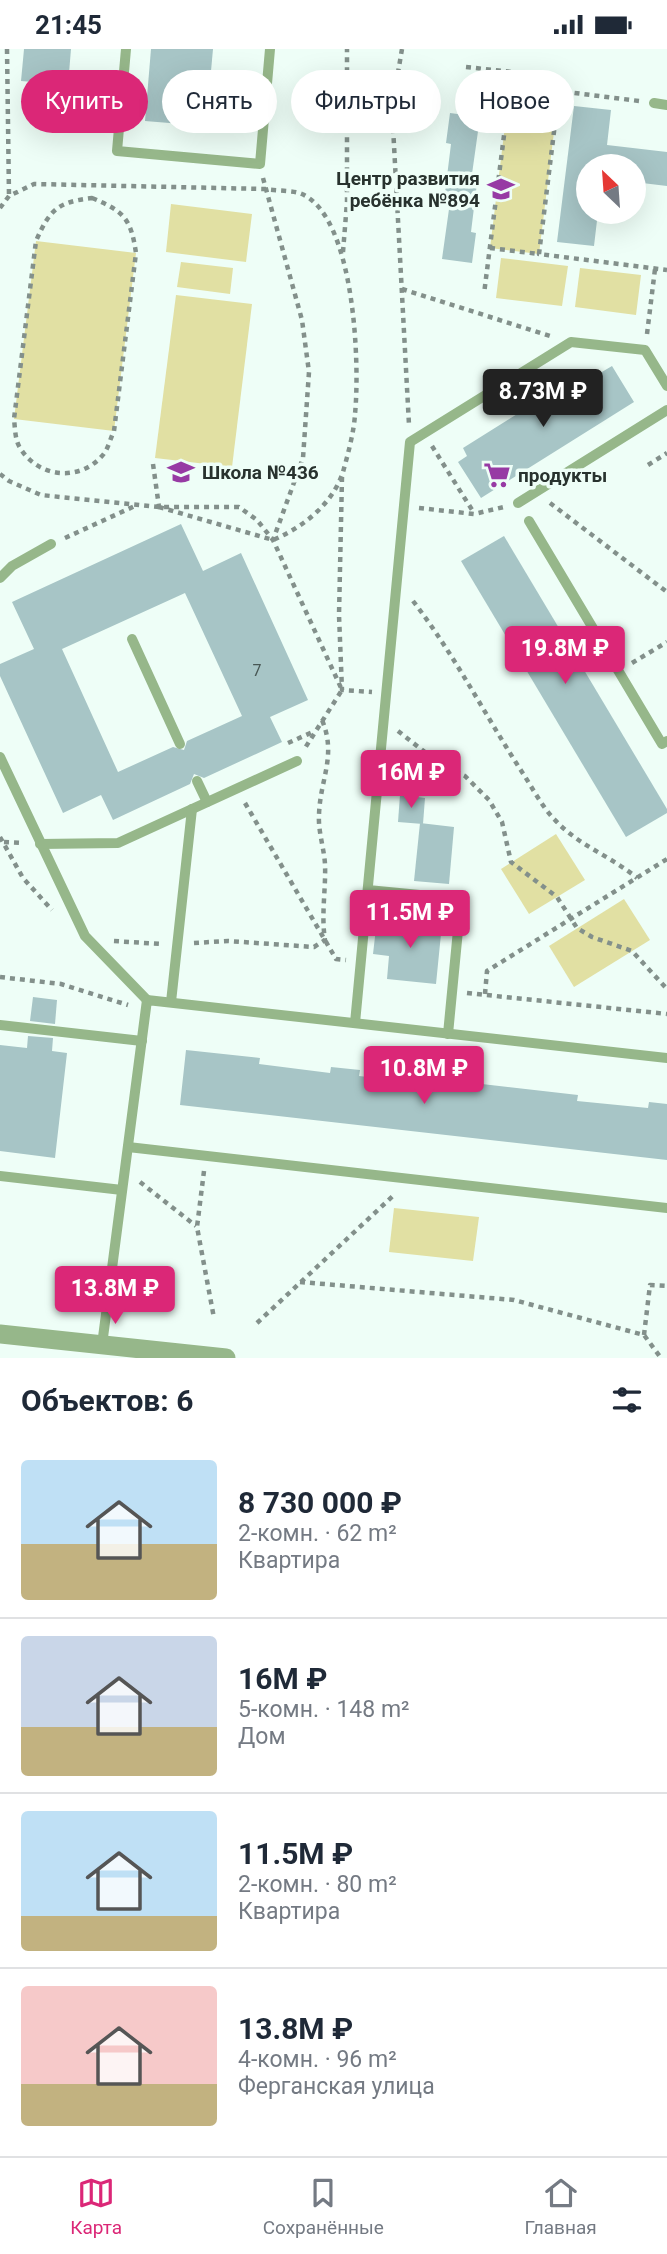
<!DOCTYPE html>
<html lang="ru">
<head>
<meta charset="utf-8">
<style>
	body { margin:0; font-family:Roboto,sans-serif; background:#f2f2f3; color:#1f2937; height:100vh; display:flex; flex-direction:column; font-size:26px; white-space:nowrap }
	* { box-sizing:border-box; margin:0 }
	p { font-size:23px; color:#747a83 }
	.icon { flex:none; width:38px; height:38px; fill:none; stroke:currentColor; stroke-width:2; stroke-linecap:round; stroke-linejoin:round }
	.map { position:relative; height:1309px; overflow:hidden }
	.drawer { display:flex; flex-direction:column; background:#fff; flex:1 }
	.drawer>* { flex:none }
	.top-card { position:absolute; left:21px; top:21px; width:626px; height:63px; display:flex; gap:14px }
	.needle { width:46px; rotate:335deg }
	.tools { position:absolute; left:576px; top:105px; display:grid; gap:14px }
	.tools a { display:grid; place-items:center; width:70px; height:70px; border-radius:50%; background:#fff; box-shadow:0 7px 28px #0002; font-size:35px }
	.price { position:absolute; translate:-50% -60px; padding:0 16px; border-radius:7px; background:#db2777; color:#fff; font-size:23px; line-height:46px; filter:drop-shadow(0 2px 4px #0008) }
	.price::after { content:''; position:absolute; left:50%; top:42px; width:21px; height:16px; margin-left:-10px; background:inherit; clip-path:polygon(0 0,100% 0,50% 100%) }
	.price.selected { background:#222; color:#fff }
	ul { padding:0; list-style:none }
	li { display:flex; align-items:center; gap:21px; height:175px; padding:0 21px }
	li+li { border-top:2px solid #e0e1e3 }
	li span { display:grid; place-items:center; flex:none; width:196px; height:140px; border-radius:7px; color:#555 }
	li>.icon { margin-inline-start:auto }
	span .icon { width:84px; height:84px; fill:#fffc; stroke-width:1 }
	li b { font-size:30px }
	h2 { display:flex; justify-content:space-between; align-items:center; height:84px; padding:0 21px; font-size:30px }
	.chip { padding:0 24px; border-radius:32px; background:#fff; box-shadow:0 7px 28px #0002; font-size:24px; line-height:63px }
	.chip.selected { background:#db2777; color:#fff }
	.status { display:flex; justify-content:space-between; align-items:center; height:49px; padding:0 35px; background:#fff; direction:ltr }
	.status svg { height:19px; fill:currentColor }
	.tab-bar { display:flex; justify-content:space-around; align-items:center; height:98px; border-top:2px solid #e0e1e3; background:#fff; font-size:19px; color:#747a83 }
	.tab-bar a { display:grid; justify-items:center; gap:4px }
	.tab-bar .selected { color:#db2777 }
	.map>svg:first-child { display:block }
	.green { fill:#e1e0a3 }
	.building { fill:#a7c5c6; fill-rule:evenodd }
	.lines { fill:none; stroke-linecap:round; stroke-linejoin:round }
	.path { stroke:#83908b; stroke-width:4.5; stroke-dasharray:5 5; stroke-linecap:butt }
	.service { stroke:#96b78a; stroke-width:10 }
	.tertiary { stroke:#96b78a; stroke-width:19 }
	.labels { text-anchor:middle; stroke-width:7; stroke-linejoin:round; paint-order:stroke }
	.number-label { font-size:16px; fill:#485754 }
	.poi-label { font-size:19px; font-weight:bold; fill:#28322e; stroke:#eefef7; text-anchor:start }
</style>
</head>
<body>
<div class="status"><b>21:45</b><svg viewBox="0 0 49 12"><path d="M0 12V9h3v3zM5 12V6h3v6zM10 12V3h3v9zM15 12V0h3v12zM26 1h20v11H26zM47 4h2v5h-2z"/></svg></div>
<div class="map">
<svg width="667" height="1309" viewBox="0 0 667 1309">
	<rect width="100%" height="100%" fill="#eefef7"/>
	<g class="green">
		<path d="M510,36L559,42L539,205L490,199Z"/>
		<path d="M171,155L252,165L246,213L166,203Z"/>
		<path d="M36,192L136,204L114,382L14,370Z"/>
		<path d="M501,209L568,217L562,257L496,249Z"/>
		<path d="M181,213L233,219L230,245L177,238Z"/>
		<path d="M580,219L641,226L636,266L575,258Z"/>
		<path d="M176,246L252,255L232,418L155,409Z"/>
		<path d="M556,785L585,831L529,865L501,820Z"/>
		<path d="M624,850L650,891L574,938L549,897Z"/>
		<path d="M394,1159L479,1168L473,1212L389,1203Z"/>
	</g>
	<g class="building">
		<path d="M24,0H71L68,36L21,32Z"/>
		<path d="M151,0H213L206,77L145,72Z"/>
		<path d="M574,57L611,61L607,96L667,103V137L634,133V117H588V163H598L594,197L557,193Z"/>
		<path d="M450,64L480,68L472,125L478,126L471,183L476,184L472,214L442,210L450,153L444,152L451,95L446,94Z"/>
		<path d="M612,317L634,353L481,449L458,413L467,407L463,399L586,322L590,330Z"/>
		<path d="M181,475L203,522L241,504L308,651L270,668L282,693L204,729L194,725L190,735L113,771L101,746L63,764L0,627V615L34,600L12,553ZM185,544L242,667L187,692L184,701L173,698L118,723L62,600Z"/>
		<path d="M504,487L667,760V764L626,788L461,512Z"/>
		<path d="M400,746L425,749L423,775L398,773Z"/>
		<path d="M420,774L454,778L449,835L414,832Z"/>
		<path d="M393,871L442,875L436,935L387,930L389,907L373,905L376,879L392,880Z"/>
		<path d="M33,948L57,951L55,975L30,972Z"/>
		<path d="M28,987L53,989L52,1002L67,1004L55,1109L0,1102V996L27,999Z"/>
		<path d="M186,1001L260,1009L259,1015L330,1024L331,1018L360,1021L359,1027L430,1035V1029L578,1046L577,1052L648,1059L649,1053L667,1055V1111L180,1056Z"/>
	</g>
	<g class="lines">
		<g class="path">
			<path d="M7,0L9,147"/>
			<path d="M402,0L392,59L409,376"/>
			<path d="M466,18L512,23L484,245"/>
			<path d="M639,52L559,42L539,205L667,221"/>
			<path d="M263,129L302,271L309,323L303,409L273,491"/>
			<path d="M92,149C124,162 131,170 136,204L114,382C110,390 108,401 102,407C78,434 36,428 19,397C15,390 15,378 14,370L36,192C50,160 58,153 92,149Z"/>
			<path d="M0,159L9,147L34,135L265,140C276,142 293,141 302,145C355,169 360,315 355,365C354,383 348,405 343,423C332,456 303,478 273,491L159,458"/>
			<path d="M490,199L539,205"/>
			<path d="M343,203L347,153V0"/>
			<path d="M402,240L550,287"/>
			<path d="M647,285L655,220"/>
			<path d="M432,397L474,464"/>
			<path d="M153,415L159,458"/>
			<path d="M648,416L667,404"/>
			<path d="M0,425L9,432L41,446L159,458H239L257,471L273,491L342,641L305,699"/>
			<path d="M342,428L339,566L342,641L372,643"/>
			<path d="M550,454L667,543"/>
			<path d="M419,459L474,465L504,458"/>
			<path d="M65,489L137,456"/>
			<path d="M413,552C454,605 485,666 522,723C532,738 542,758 555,771C579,797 611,807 637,829"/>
			<path d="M632,614L667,593"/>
			<path d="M398,682L440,715L465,727L489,751L502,773L511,813L557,848L577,879L592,888L632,902L667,940"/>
			<path d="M288,694L315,682"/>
			<path d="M245,754L336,910L346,911"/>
			<path d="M0,788L23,829L52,861"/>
			<path d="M4,793L23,794"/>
			<path d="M114,892L161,895"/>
			<path d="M194,894L228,892L314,898L325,891C321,865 326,840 325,815C324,799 318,782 319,766C320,730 337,707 322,671"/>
			<path d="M0,928L61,935L128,956"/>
			<path d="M467,944L667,965"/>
			<path d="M485,945L487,922L667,810"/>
			<path d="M204,1122L197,1178L214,1269"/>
			<path d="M140,1133L196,1177"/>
			<path d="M300,1233L514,1251L644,1286L661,1309"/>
			<path d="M257,1274L395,1145"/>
			<path d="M644,1286L650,1236L667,1237"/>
		</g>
		<g class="service">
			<path d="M126,0L117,102L260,115L270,0"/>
			<path d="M654,54L667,56"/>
			<path d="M518,454L667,361"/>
			<path d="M529,472L662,695L667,692"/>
			<path d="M0,529L12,517L51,495"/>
			<path d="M132,590L180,695"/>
			<path d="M0,708L85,887L147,951"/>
			<path d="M197,732L207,753"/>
			<path d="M40,795L118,794L297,712"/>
			<path d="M368,841L461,850L448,985"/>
			<path d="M171,953L192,760"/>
			<path d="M355,974L410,393L571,293L645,301L667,337"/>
			<path d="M0,976L142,992"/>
			<path d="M128,1098L667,1159"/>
			<path d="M0,1127L122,1141"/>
			<path d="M102,1296L147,951L667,1009"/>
		</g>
		<path class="tertiary" d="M0,1285L226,1309"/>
	</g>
	<defs>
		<symbol id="school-bare" viewBox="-9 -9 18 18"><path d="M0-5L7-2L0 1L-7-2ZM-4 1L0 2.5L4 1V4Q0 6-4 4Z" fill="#973aa4" stroke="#eefef7" stroke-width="2.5" paint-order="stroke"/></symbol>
		<symbol id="supermarket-bare" viewBox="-9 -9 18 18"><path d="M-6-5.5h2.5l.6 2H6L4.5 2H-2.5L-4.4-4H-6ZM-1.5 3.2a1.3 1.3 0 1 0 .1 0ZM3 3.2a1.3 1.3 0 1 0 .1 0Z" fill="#973aa4" stroke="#eefef7" stroke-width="2.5" paint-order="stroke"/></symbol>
	</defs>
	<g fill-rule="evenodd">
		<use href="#school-bare" x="482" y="121" width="38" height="38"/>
		<use href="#school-bare" x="162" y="404" width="38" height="38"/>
		<use href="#supermarket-bare" x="478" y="407" width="38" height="38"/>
	</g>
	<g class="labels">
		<g class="number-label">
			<text x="257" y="627">7</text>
		</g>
		<g class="poi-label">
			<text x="480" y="136" text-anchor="end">Центр развития<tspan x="480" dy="22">ребёнка №894</tspan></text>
			<text x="202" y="430">Школа №436</text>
			<text x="518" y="433">продукты</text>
		</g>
	</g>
</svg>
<div class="tools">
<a><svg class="needle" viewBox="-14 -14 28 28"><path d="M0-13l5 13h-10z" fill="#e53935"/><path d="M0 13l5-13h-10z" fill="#747a83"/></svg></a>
</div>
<b class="price selected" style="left:543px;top:380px">8.73M ₽</b>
<b class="price" style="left:565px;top:637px">19.8M ₽</b>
<b class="price" style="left:411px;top:761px">16M ₽</b>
<b class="price" style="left:410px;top:901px">11.5M ₽</b>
<b class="price" style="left:424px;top:1057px">10.8M ₽</b>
<b class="price" style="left:115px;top:1277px">13.8M ₽</b>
<div class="top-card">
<a class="chip selected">Купить</a>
<a class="chip">Снять</a>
<a class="chip">Фильтры</a>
<a class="chip">Новое</a>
</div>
</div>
<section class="drawer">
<h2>Объектов: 6<svg class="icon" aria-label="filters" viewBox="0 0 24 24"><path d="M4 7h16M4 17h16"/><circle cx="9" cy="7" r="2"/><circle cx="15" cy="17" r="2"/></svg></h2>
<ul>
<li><span style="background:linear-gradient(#bfe0f5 60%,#c2b280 0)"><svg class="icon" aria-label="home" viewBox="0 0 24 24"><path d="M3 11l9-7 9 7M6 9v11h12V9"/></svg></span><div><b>8 730 000 ₽</b><p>2-комн. · 62 m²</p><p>Квартира</p></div></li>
<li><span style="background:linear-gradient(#c9d6e8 65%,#c2b280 0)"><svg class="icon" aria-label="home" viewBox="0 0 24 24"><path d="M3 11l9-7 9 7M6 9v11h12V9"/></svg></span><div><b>16M ₽</b><p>5-комн. · 148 m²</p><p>Дом</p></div></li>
<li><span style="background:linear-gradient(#bfe0f5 75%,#c2b280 0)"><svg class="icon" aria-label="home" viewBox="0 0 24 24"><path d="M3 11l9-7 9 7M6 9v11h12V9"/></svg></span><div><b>11.5M ₽</b><p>2-комн. · 80 m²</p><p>Квартира</p></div></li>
<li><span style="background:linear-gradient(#f6c9c9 70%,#c2b280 0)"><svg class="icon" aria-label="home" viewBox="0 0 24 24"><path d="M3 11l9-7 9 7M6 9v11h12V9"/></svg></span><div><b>13.8M ₽</b><p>4-комн. · 96 m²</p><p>Ферганская улица</p></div></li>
</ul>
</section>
<nav class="tab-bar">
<a class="selected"><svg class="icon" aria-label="map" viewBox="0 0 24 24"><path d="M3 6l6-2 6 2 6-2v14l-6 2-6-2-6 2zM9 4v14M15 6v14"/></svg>Карта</a>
<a><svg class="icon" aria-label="saved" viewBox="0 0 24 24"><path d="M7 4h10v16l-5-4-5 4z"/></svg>Сохранённые</a>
<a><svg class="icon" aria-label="home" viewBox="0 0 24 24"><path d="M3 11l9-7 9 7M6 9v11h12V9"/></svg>Главная</a>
</nav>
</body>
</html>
